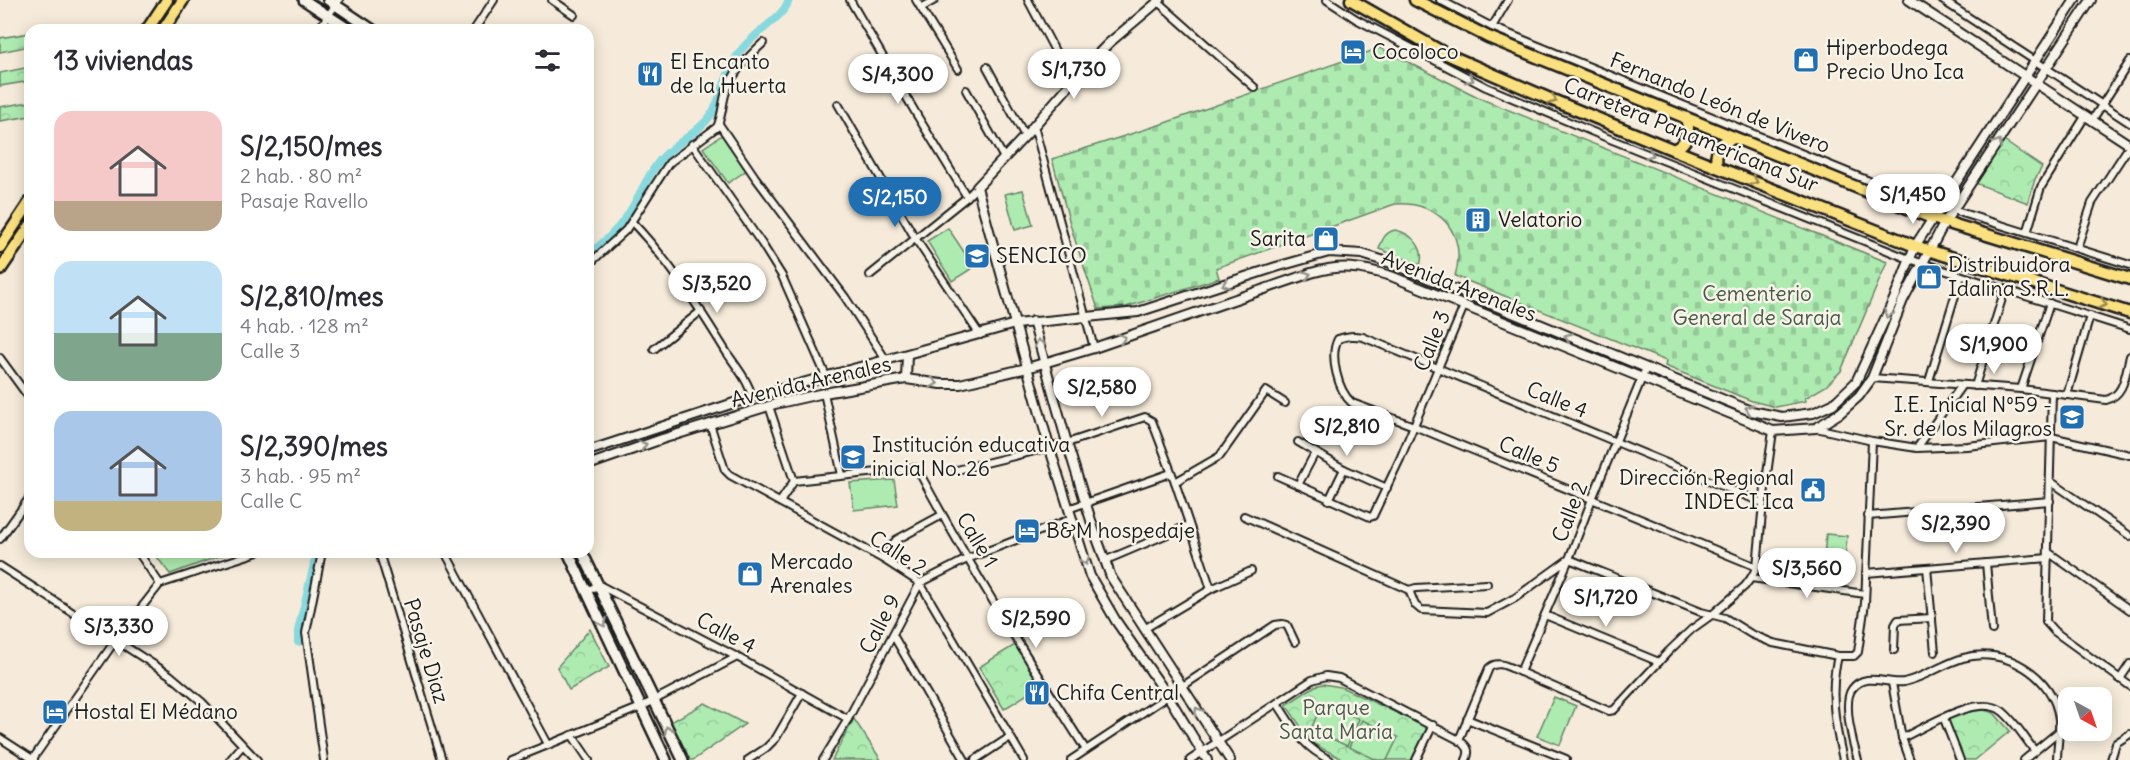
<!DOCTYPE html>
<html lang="es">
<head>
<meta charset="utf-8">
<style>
	body { margin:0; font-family:Delius,sans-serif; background:#f7f7f7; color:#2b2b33; height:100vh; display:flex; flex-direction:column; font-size:22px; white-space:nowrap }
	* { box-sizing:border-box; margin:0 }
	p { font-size:20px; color:#7c7c81 }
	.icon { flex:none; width:33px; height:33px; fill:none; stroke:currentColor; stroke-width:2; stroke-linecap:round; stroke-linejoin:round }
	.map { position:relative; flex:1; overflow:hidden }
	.details { position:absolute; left:24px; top:24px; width:570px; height:534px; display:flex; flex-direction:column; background:#fff; border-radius:18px; box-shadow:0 3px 15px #0003 }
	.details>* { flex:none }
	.needle { width:39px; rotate:140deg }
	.tools { position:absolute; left:2058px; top:687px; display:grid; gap:12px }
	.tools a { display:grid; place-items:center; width:54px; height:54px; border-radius:12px; background:#fff; box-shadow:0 3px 15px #0003; font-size:30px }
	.price { position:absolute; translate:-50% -51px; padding:0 14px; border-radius:21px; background:#fff; color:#222; font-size:20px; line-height:39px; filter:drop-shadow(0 2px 3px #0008) }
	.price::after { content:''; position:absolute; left:50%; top:36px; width:18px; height:14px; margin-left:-9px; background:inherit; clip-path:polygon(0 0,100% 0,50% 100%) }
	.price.current { background:#1f6fb2; color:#fff }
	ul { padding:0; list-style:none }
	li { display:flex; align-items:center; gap:18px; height:150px; padding:0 30px }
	li span { display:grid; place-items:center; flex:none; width:168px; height:120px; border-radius:18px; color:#555 }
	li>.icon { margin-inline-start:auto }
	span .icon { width:72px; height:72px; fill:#fffc; stroke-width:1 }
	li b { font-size:26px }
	h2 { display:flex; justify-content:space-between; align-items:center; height:72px; padding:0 30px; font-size:26px }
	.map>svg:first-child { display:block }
	.cemetery { fill:url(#cemetery-stones); stroke:#658466; stroke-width:1.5 }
	.park { fill:url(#park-crowns); stroke:#658466; stroke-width:1.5 }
	.garden { fill:#aeebb1; stroke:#658466; stroke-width:1.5 }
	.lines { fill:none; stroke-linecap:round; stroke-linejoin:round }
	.canal { stroke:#88d9de; stroke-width:8 }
	.minor-casing { stroke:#1c1c1c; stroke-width:10 }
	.tertiary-casing { stroke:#1c1c1c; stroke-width:12 }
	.secondary-casing { stroke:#1c1c1c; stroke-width:14 }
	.primary-casing { stroke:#1c1c1c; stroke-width:15 }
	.trunk-casing { stroke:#1c1c1c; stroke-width:15 }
	.minor { stroke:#f7f3e8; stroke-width:6 }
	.tertiary { stroke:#f7f3e8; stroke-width:8 }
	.secondary { stroke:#f7f3e8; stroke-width:9 }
	.primary { stroke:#fbe080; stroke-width:10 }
	.trunk { stroke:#fbe080; stroke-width:10 }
	.oneway { stroke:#94928c }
	.oneway2 { stroke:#978853 }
	.labels { text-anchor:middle; stroke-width:5; stroke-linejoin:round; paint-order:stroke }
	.poi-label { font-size:21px; fill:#1c1c1c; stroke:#f7f3e8; text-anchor:start }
	.street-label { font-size:21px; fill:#1c1c1c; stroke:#f7f3e8 }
	.park-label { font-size:21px; fill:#485a49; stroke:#f7f3e8 }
</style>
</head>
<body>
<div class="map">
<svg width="2130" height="760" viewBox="0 0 2130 760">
	<defs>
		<pattern id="cemetery-stones" width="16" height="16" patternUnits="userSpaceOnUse" patternTransform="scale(1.5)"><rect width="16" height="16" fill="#aeebb1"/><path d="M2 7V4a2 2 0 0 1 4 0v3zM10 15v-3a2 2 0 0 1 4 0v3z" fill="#95c998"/></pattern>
		<pattern id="park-crowns" width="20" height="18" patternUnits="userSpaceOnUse" patternTransform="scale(1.5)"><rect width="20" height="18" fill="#aeebb1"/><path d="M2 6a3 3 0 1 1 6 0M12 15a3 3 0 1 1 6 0" fill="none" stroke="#95c998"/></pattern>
	</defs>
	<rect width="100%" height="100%" fill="#f6ebda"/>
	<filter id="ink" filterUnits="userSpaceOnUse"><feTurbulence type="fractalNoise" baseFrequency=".0167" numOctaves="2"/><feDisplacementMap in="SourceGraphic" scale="12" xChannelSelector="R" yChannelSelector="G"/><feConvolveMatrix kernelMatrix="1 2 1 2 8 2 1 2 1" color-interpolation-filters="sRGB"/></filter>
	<g filter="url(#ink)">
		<path class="cemetery" d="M1380,48L1484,100L1887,262L1841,371L1826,386L1805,398L1806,401L1776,407L1752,401L1665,366L1666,361L1455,276C1468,233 1439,201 1395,204L1216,268L1219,278L1126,307L1098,309L1073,234L1052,159L1159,125Z"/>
		<g class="park">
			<path d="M30,33V46L0,52V38Z"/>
			<path d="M30,67V81L0,86V73Z"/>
			<path d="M30,102V116L0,121V107Z"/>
			<path d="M2004,141L2042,167L2035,179L2028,203L1975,183Z"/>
			<path d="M1395,230C1412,233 1426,249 1420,265L1379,249C1382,240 1385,232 1395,230Z"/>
			<path d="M590,629L609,667L569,690L557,667Z"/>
			<path d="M1015,645L1040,686L1004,709L979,667Z"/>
			<path d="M1323,684L1341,687L1429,728L1413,760H1344L1312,743L1286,705L1315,686Z"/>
			<path d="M705,703L745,724L693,760H686L669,723Z"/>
			<path d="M1984,710L1994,713L2010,731L1975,760H1962L1948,720L1972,711Z"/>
			<path d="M854,719L881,760H832Z"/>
		</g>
		<g class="garden">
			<path d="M722,135L747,170L728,183L703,148Z"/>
			<path d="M1023,190L1033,225L1015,230L1005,194Z"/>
			<path d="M948,228L974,267L952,281L927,241Z"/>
			<path d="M894,480L898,505L854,510L850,483Z"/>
			<path d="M1826,534L1847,536L1844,571L1823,569Z"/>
			<path d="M153,552H231L170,574Z"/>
			<path d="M1554,697L1576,706L1560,745L1537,736Z"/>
			<path d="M1323,702L1359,719L1347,746L1311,729Z"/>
			<path d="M1362,720L1398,737L1387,760H1377L1349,747Z"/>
		</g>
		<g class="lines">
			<g class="canal">
				<path d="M588,254C603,244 616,231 627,216C639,198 646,177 660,160C674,143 699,133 711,115C724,94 726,68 742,49C754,33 784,17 789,0"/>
				<path d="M298,642V631L317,552"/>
			</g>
			<defs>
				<g id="minor">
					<path d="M552,0L574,15"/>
					<path d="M850,0L918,117L967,197"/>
					<path d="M916,0L958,69"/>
					<path d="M1028,0L1072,83"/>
					<path d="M1327,0L1356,19L1486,87L1605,137L1909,259L2130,329"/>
					<path d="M1440,0L1492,27L1901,194L2130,265"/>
					<path d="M1942,0L2130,123"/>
					<path d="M1158,2L1255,88"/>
					<path d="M921,8L935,0"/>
					<path d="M1492,27L1508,0"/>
					<path d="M318,30L339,0"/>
					<path d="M474,30L494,0"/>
					<path d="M987,67L1025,136"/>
					<path d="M966,90L1004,158"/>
					<path d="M838,104L915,238L980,335"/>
					<path d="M2093,119L2130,61"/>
					<path d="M719,124L755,177L845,297L886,360"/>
					<path d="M1034,126L1094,348"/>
					<path d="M692,144L762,244L782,276L826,376"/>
					<path d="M632,222C670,262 698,306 727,353C736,366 749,382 752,397"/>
					<path d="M2027,233L2041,187L2086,115"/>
					<path d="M2077,248L2092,203L2130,145"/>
					<path d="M588,265L626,230L669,163L717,127C722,117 722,106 725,95C731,74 748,57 763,43"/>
					<path d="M870,275L967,197L977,187"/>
					<path d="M654,349L701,311"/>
					<path d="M0,358L30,399"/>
					<path d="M1872,378L2021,389L2106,400C2125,395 2125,374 2130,356"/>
					<path d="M1929,381L1961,276"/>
					<path d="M1975,386L2005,289"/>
					<path d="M2021,389L2050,303"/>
					<path d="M824,393L842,475"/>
					<path d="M2052,393L2046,622L2054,631L2130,686"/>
					<path d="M2067,395L2090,316"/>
					<path d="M769,406L794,481"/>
					<path d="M710,424L725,470L730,475L883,559L920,583L1024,760"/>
					<path d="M1816,428L1872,441L1917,448L1967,446L2051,437L2130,455"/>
					<path d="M1298,442L1344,469L1387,488"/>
					<path d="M1917,448L1962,385"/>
					<path d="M957,470L1067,443L1145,417L1152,421L1175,482L1211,589"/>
					<path d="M1278,476L1370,517L1373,516L1400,459L1464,306"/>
					<path d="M2050,481L2130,536"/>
					<path d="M1175,482L1220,456L1266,391L1285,403"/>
					<path d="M1298,485L1315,453"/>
					<path d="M1329,500L1344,469"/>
					<path d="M780,502L794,481L915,468L919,472C970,567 1028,659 1086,750"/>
					<path d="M1068,509L1171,473"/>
					<path d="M1244,516L1409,590L1416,588L1487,584"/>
					<path d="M1868,516L2050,501"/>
					<path d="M0,539L30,497"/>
					<path d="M138,552L160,584"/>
					<path d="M322,552L306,633L324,760"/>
					<path d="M379,552L442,760"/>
					<path d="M445,552L548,744"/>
					<path d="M2048,552L2130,610"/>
					<path d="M883,559L896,540L942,515"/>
					<path d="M1104,561L1189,525"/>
					<path d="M1986,563L1992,630"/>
					<path d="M0,566L170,675L202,702L257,760"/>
					<path d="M1757,567L1414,426L1352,403C1338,391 1329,356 1338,339C1347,336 1353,335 1363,337L1763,503"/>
					<path d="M1927,568L1935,652"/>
					<path d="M1866,573L2048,558"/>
					<path d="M1751,578L1865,594"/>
					<path d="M1409,590L1415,605L1421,610L1487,613L1515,598L1569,559L1701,612L1725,618L1751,634L1773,643L1838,656H1854L1858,652L1865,603L1872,441"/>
					<path d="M587,591L599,585L737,657L848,719"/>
					<path d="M1545,615L1659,662"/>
					<path d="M1144,629L1211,589L1251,571"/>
					<path d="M893,635L965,760"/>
					<path d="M1894,650L1895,625L1898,620L1932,618"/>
					<path d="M1838,656C1829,691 1835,725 1843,760"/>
					<path d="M1520,672L1609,711L1614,710L1669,651L1692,629L1713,614L1745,586L1751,578L1757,567L1763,503L1773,431"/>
					<path d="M2120,679L2130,664"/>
					<path d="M1892,683L1902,738L1910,760"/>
					<path d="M1277,703C1294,728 1301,746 1330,760"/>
					<path d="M1467,719L1566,759"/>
					<path d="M1944,719L1960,760"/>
					<path d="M572,735L589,760"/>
					<path d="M0,738L34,760"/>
					<path d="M1902,738C1926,727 1978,693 2002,711C2015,721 2025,739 2035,751"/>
					<path d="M32,760L115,641L160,584L258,552"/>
					<path d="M230,760L242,746"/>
					<path d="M511,760L641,707L737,657"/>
					<path d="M748,760L766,748L776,738L802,693"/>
					<path d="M823,760L848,719L920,583L969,558L1071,519"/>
					<path d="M975,760L1010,737"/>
					<path d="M1071,760L1275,625L1282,624L1287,625L1295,642"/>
					<path d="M1190,760L1312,680L1326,676L1339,678L1459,740"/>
					<path d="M1416,760L1433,725"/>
					<path d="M1466,760C1471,750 1467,746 1459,740L1489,668C1498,659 1510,668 1520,672L1569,559L1592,499L1646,368"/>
					<path d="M1858,760C1853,745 1842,702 1852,689C1865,671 1887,685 1904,682C1925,677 1943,664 1963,658C2004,646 2054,675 2059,719C2060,732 2057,747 2057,760"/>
					<path d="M2024,760L2058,732"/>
					<path d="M2111,760L2116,743L2130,734"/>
				</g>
				<g id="tertiary">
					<path d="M1160,0L1109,43L1088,64L1025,136L977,187L1049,446L1090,576L1116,621L1168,696L1207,760"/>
					<path d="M1909,0L2130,145"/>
					<path d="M1033,321L1067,443L1094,530L1111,577L1230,760"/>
					<path d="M906,379L907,355"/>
					<path d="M588,451L752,397L1015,324L1138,312L1276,267L1329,252L1362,254L1391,263L1751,411L1782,417L1813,413L1833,404L1856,382L1895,297L1915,246L2075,0"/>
					<path d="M588,465L662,439L775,404L824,393L906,379L941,384H960L1027,368L1094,348L1311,273C1341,264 1361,267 1391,276L1773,431L1816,428L1840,413L1859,396L1872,378L1903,300L1945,222L2091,0"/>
				</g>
				<g id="secondary">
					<path d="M304,0L350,30"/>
					<path d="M328,0L373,30"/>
					<path d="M568,552L666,760"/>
					<path d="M582,552L683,760"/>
				</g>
				<g id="primary">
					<path d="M147,30L167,0"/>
					<path d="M163,30L183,0"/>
					<path d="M0,247L30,202"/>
					<path d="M0,270L30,226"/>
				</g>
				<g id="trunk">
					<path d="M1351,0L1444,53L1550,99L1674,150L1915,246L2130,313"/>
					<path d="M1415,0L1488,37L1932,218L2130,279"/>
					<path d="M1674,150C1687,143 1691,132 1686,119"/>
					<path d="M1717,166C1714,152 1720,141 1734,138"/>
				</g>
			</defs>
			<use href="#minor" class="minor-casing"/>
			<use href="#tertiary" class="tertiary-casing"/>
			<use href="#secondary" class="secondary-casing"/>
			<use href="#primary" class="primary-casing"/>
			<use href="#trunk" class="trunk-casing"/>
			<use href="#minor" class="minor"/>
			<use href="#tertiary" class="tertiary"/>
			<use href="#secondary" class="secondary"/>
			<use href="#primary" class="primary"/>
			<use href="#trunk" class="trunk"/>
		</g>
		<defs><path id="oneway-chevron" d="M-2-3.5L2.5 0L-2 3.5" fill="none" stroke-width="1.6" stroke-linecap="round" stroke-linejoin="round" transform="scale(1.5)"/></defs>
		<g class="oneway">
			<use href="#oneway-chevron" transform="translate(1470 79) rotate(26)"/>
			<use href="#oneway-chevron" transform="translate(1998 143) rotate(-57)"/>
			<use href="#oneway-chevron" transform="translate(1650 154) rotate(21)"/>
			<use href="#oneway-chevron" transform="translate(1307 275) rotate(-19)"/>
			<use href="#oneway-chevron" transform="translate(1226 284) rotate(161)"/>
			<use href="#oneway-chevron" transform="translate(1888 314) rotate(113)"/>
			<use href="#oneway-chevron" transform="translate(1568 337) rotate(-158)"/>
			<use href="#oneway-chevron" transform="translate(1122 338) rotate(-18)"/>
			<use href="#oneway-chevron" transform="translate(1039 343) rotate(-105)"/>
			<use href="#oneway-chevron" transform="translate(934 383) rotate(8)"/>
			<use href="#oneway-chevron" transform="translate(1749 409) rotate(-160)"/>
			<use href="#oneway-chevron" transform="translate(643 445) rotate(-19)"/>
			<use href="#oneway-chevron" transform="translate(1085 561) rotate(71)"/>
			<use href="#oneway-chevron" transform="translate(603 623) rotate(65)"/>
			<use href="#oneway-chevron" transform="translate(1198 711) rotate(-122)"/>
			<use href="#oneway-chevron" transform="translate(668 730) rotate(-116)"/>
		</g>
		<g class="oneway2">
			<use href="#oneway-chevron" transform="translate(1553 100) rotate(23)"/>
			<use href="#oneway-chevron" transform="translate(1754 181) rotate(22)"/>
			<use href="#oneway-chevron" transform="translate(2103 304) rotate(17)"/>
		</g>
	</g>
	<defs>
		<symbol id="hotel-square" viewBox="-11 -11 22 22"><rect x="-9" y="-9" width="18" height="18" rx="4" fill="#1f6fb2" stroke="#f7f3e8"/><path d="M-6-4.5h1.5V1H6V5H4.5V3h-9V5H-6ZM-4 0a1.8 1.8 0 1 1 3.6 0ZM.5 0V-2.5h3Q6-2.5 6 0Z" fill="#fff"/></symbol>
		<symbol id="shop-square" viewBox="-11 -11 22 22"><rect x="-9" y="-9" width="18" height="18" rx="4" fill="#1f6fb2" stroke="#f7f3e8"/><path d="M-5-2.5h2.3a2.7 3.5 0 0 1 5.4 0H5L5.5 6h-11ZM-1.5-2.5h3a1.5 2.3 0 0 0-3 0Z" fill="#fff"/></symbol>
		<symbol id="restaurant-square" viewBox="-11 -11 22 22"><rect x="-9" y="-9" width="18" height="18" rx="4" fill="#1f6fb2" stroke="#f7f3e8"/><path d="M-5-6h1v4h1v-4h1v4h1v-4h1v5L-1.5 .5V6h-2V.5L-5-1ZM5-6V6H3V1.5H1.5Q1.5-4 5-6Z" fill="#fff"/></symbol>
		<symbol id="building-square" viewBox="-11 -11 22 22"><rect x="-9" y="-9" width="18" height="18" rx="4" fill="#1f6fb2" stroke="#f7f3e8"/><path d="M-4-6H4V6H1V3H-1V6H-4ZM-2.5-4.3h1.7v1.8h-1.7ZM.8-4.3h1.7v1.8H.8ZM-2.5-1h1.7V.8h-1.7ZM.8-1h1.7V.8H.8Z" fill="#fff"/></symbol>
		<symbol id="university-square" viewBox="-11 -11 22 22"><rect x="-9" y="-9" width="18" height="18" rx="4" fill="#1f6fb2" stroke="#f7f3e8"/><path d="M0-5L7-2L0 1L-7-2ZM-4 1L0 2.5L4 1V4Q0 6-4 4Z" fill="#fff"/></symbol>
		<symbol id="school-square" viewBox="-11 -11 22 22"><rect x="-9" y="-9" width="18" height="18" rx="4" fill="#1f6fb2" stroke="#f7f3e8"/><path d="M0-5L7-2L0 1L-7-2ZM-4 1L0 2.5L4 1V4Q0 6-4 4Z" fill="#fff"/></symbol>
		<symbol id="civic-square" viewBox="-11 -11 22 22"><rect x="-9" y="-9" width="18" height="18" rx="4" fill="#1f6fb2" stroke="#f7f3e8"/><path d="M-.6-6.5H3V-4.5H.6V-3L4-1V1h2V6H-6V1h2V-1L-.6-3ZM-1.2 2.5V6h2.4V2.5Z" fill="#fff"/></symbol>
	</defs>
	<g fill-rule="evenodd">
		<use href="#hotel-square" x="1338" y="37" width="30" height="30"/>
		<use href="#shop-square" x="1791" y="45" width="30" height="30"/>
		<use href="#restaurant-square" x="635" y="59" width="30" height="30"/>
		<use href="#building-square" x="1463" y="205" width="30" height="30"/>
		<use href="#shop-square" x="1311" y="224" width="30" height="30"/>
		<use href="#university-square" x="962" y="241" width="30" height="30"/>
		<use href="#shop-square" x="1914" y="262" width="30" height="30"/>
		<use href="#school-square" x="2057" y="402" width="30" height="30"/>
		<use href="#school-square" x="838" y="442" width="30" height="30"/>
		<use href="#civic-square" x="1798" y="475" width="30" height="30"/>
		<use href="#hotel-square" x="1012" y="516" width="30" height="30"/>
		<use href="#shop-square" x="735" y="559" width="30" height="30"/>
		<use href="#restaurant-square" x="1022" y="678" width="30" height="30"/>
		<use href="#hotel-square" x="40" y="697" width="30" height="30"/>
	</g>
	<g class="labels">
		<g class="poi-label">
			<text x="1826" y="55">Hiperbodega<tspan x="1826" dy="24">Precio Uno Ica</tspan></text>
			<text x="1372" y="59">Cocoloco</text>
			<text x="670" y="69">El Encanto<tspan x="670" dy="24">de la Huerta</tspan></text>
			<text x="1498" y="227">Velatorio</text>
			<text x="1306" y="246" text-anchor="end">Sarita</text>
			<text x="996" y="263">SENCICO</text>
			<text x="1948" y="272">Distribuidora<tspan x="1948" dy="24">Idalina S.R.L.</tspan></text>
			<text x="2052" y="412" text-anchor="end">I.E. Inicial Nº59 -<tspan x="2052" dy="24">Sr. de los Milagros</tspan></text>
			<text x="872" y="452">Institución educativa<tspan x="872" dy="24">inicial No. 26</tspan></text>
			<text x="1794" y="485" text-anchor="end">Dirección Regional<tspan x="1794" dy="24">INDECI Ica</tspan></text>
			<text x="1046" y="538">B&amp;M hospedaje</text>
			<text x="770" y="569">Mercado<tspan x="770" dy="24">Arenales</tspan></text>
			<text x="1056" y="700">Chifa Central</text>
			<text x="74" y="719">Hostal El Médano</text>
		</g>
		<g class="street-label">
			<text transform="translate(1720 103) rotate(22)" y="7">Fernando León de Vivero</text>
			<text transform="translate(1691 135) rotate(22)" y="7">Carretera Panamericana Sur</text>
			<text transform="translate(1459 286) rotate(21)" y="7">Avenida Arenales</text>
			<text transform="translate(1432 341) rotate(-68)" y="7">Calle 3</text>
			<text transform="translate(811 382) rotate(-13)" y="7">Avenida Arenales</text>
			<text transform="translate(1557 400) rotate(22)" y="7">Calle 4</text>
			<text transform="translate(1529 455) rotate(23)" y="7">Calle 5</text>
			<text transform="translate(1570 512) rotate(-69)" y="7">Calle 2</text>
			<text transform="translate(977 540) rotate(59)" y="7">Calle 1</text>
			<text transform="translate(898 553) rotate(33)" y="7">Calle 2</text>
			<text transform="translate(880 624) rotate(-63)" y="7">Calle 9</text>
			<text transform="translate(726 633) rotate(28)" y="7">Calle 4</text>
			<text transform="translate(426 651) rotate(73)" y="7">Pasaje Diaz</text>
		</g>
		<g class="park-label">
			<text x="1757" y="301">Cementerio<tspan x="1757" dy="24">General de Saraja</tspan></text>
			<text x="1336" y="715">Parque<tspan x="1336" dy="24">Santa María</tspan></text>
		</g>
	</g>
</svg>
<div class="tools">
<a><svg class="needle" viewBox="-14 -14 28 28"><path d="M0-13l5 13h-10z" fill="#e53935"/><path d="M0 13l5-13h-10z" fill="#7c7c81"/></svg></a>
</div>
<b class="price" style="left:1074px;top:100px">S/1,730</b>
<b class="price" style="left:898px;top:105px">S/4,300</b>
<b class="price" style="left:1913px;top:225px">S/1,450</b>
<b class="price current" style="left:895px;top:228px">S/2,150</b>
<b class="price" style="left:717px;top:314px">S/3,520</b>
<b class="price" style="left:1994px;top:375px">S/1,900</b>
<b class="price" style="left:1102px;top:418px">S/2,580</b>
<b class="price" style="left:1347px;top:457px">S/2,810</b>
<b class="price" style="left:1956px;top:554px">S/2,390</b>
<b class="price" style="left:1807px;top:599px">S/3,560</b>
<b class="price" style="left:1606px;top:628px">S/1,720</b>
<b class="price" style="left:1036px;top:649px">S/2,590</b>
<b class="price" style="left:119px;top:657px">S/3,330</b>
<section class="details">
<h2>13 viviendas<svg class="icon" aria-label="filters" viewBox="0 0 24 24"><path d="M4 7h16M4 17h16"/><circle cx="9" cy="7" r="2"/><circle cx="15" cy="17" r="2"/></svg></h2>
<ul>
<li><span style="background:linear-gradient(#f6c9c9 75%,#b9a48a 0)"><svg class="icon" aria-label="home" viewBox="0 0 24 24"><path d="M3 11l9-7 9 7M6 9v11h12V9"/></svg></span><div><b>S/2,150/mes</b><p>2 hab. · 80 m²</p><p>Pasaje Ravello</p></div></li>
<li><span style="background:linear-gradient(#bfe0f5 60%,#7fa58c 0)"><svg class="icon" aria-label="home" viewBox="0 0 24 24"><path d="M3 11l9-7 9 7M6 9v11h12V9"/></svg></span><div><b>S/2,810/mes</b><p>4 hab. · 128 m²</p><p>Calle 3</p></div></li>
<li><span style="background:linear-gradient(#a9c7e8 75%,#c2b280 0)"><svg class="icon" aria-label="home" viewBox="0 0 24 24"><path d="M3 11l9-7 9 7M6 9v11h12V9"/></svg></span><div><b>S/2,390/mes</b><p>3 hab. · 95 m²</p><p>Calle C</p></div></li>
</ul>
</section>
</div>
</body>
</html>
